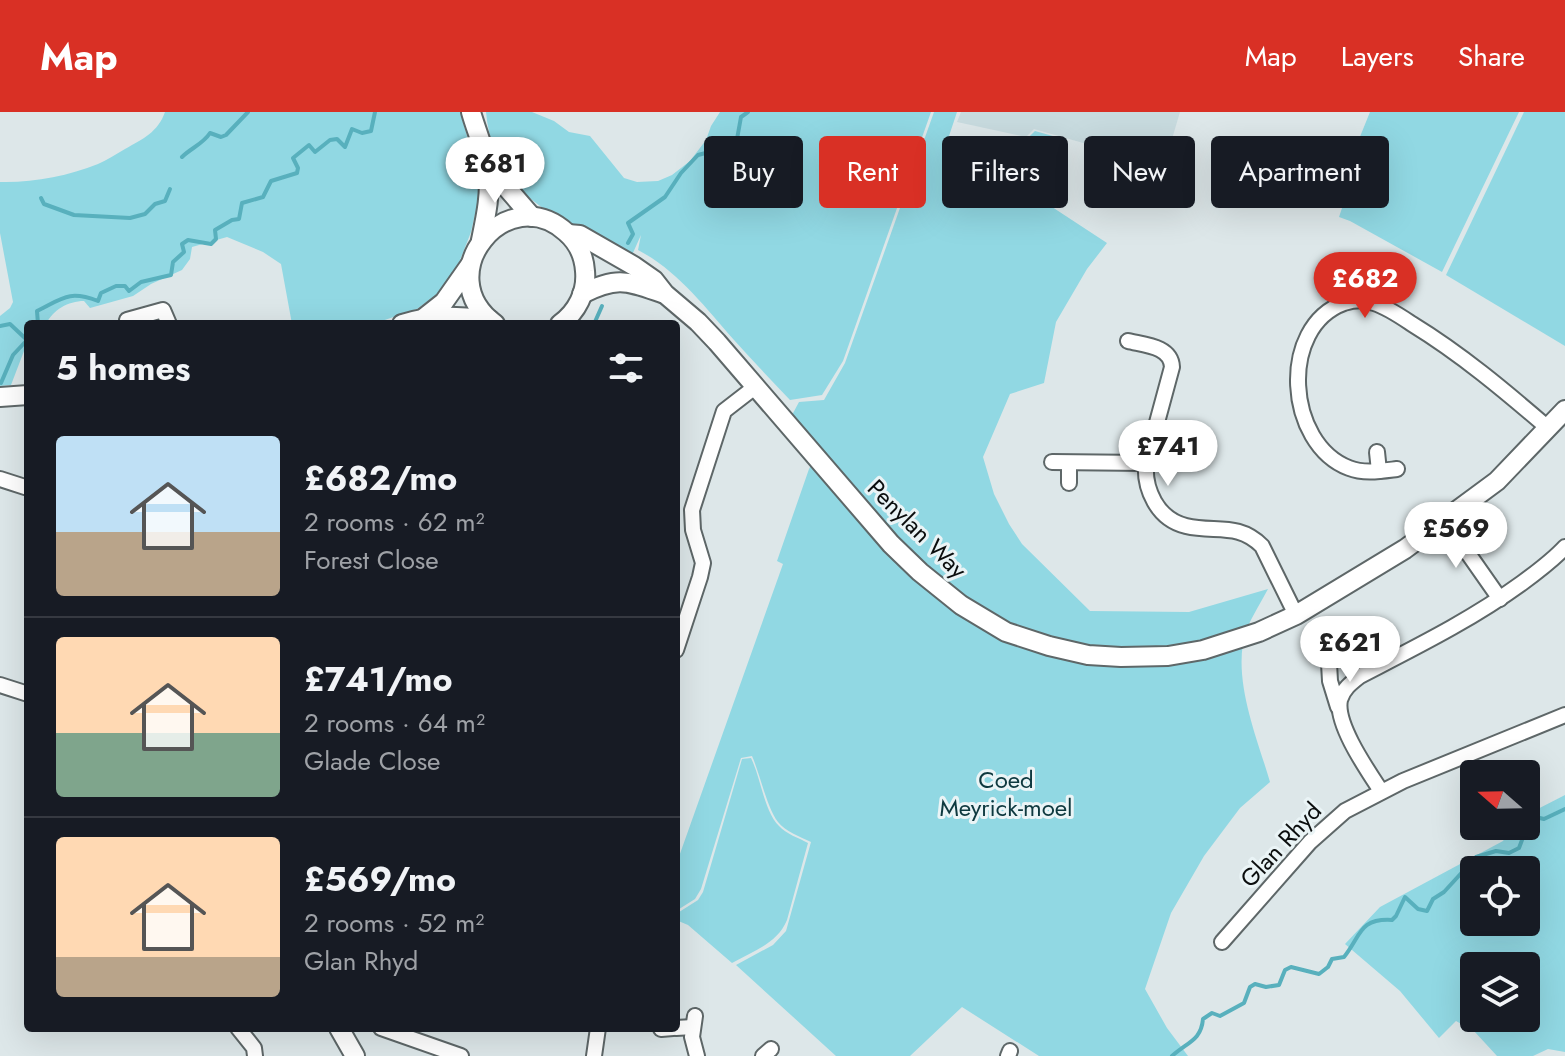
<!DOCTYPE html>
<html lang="en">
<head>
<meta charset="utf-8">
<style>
	body { margin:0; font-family:Jost,sans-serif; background:#20242c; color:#f1f3f6; height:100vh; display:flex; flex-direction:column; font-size:30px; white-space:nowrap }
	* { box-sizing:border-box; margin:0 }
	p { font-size:26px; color:#9ea1a6 }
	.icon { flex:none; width:44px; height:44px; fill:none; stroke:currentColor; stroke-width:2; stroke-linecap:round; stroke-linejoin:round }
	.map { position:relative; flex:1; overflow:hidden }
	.panel { position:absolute; left:24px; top:208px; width:656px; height:712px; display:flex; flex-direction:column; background:#171b24; border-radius:8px; box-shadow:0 8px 32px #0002 }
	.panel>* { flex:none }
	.guide { position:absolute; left:704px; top:24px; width:740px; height:72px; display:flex; gap:16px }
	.needle { width:52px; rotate:290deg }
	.tools { position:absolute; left:1460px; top:648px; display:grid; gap:16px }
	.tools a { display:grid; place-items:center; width:80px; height:80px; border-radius:8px; background:#171b24; box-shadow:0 8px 32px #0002; font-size:40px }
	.price { position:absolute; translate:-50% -68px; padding:0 18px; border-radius:28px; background:#fff; color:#222; font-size:26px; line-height:52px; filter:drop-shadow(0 2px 4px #0008) }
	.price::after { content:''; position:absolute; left:50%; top:48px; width:24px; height:18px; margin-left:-12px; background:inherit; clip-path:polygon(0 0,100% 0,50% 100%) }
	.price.active { background:#d93025; color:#fff }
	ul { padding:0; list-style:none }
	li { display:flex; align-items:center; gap:24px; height:200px; padding:0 32px }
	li+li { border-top:2px solid #363941 }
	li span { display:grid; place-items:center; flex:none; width:224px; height:160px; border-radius:8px; color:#555 }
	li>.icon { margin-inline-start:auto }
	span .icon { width:96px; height:96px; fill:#fffc; stroke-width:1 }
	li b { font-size:34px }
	h2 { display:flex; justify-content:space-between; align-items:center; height:96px; padding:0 32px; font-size:34px }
	.chip { padding:0 28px; border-radius:8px; background:#171b24; box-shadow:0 8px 32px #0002; font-size:28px; line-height:72px }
	.chip.active { background:#d93025; color:#fff }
	header { display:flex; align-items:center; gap:48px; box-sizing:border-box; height:112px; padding:0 40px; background:#d93025; color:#fff }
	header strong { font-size:38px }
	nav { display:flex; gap:44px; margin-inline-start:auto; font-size:28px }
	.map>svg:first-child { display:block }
	.built { fill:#c8dbdf }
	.green { fill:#91d8e3; fill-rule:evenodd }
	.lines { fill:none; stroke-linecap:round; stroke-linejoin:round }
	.stream { stroke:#58b0bd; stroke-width:4 }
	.minor-casing { stroke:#5e6768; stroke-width:18 }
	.tertiary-casing { stroke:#5e6768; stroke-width:22 }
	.minor { stroke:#fff; stroke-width:14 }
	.tertiary { stroke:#fff; stroke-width:18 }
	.labels { text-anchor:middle; stroke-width:6; stroke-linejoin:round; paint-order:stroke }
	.street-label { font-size:24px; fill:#0b0e0e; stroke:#eaf4f6 }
	.park-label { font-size:24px; fill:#0e393f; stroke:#eaf4f6 }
</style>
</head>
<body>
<header>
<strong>Map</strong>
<nav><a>Map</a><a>Layers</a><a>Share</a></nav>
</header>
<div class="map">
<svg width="1565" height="944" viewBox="0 0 1565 944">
	<rect width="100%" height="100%" fill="#dde7e9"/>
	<path class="built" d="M961,0H1180L1164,54L1034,17L1026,25L957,10Z"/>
	<g class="green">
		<path d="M165,0H460L476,55L479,84L471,120L457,156L437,182L417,197L373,212H292L281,152L263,140L227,125L192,135L190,147L182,158L151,172L133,184L90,196L84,189C68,189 53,198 46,212H28V235L24,239L11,273L0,274V204L10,196L13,190L0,121V70C32,71 68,64 98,52C107,48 116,42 125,37C143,27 158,20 165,0Z"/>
		<path d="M486,0H532L554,9L569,20L590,24L624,66L637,70L658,69L672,63L690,49L706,28L711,14L720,0H931L843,249L822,283L790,288C771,268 752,248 734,228C704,194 678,159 638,138L641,123L632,143C564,108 494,88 486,0Z"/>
		<path d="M934,0H957L948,27L1000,53L1035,19L1067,28L1046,91L1107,131L1087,157L1056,210L1044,271L1010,282L983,345L994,382L1009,412L1022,432L1090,499L1189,500L1268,477C1261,490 1253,503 1247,516C1230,563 1257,625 1270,670L1240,696L1204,744L1171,801L1145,877L1167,916L1188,944H1039L962,895L910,944H836L736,853L773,833L786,819L811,730C800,725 785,719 778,710C767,696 760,662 752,644L741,646L701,777L695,787L676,799V753L783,452L777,449L809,357L819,339L792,303L799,290L824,288L845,251Z"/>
		<path d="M1370,0H1519L1442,160L1350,109L1339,105L1352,66L1355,37Z"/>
		<path d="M1524,0H1565V234L1446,163Z"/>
		<path d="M751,646C761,666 764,699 779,714C786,722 799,726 808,731L787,808C777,832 753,839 732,851L688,813L676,808V802L698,788L703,780L742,647Z"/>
		<path d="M1565,683V940L1548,937L1533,944H1497L1474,919L1456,909L1439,926L1400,879L1345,832L1380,795L1503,729L1513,714H1526V703ZM1474,758H1526V810H1474ZM1474,854H1526V906H1474Z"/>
	</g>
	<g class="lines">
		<g class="stream">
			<path d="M182,45C191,36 203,32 210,21L221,25L226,23L248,0"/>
			<path d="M41,86L44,92L74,103L130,106L145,102L155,92L165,89L170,77"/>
			<path d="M628,131L633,122L628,111L665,85L681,61L698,43L717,38L737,27L741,5L748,0"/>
			<path d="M38,212L37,199C63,186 69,178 98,189L101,181L116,174H125L129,179L141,170L171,163L173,150L184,140L182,132L188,128L211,132L216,127L215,118L232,108L239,107L242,91L263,85L271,69L297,61L298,56L293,46L309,33L315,40L330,28L337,27L345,35L352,17L362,21L371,19L375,0"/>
			<path d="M594,212L602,194"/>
			<path d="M0,214L10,212L27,228"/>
			<path d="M1,271L13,243L28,227"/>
			<path d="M1172,944C1187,930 1201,929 1203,907L1212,901L1220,904L1244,891L1250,875L1255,872L1266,875L1279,873L1285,858L1291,855L1319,862L1328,855L1332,847L1344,845C1361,824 1359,806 1392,808L1396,804L1405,785L1418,797L1427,799L1433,787L1444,780L1476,745L1496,739L1509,741L1519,736L1531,704L1544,707L1565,697"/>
		</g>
		<defs>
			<g id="minor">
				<path d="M127,208L163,198L169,212"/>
				<path d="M1128,229C1144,233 1171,234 1172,255L1146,351C1144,377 1157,407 1186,414C1215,421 1238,410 1262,434L1296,503"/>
				<path d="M1377,340L1379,359"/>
				<path d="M1052,350L1146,351"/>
				<path d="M1397,357C1381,359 1364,362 1349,356C1286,332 1278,215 1344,191C1354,188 1365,187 1374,191C1387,195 1400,204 1412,212C1461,242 1505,279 1548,316"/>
				<path d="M0,367L28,376"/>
				<path d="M1069,371V351"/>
				<path d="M1444,407L1500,487"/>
				<path d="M676,538L700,465L703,451L693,418L692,398L724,299L755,275"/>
				<path d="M1329,551L1330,569L1338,595"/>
				<path d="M0,573L28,582"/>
				<path d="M1381,679C1368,659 1335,612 1340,588C1343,577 1351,571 1360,564C1416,535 1471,508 1522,471C1537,460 1552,449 1565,435"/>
				<path d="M1222,830L1310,730L1345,699L1403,669L1565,603"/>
				<path d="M695,904L692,925L697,944"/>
				<path d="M238,916L254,936L255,944"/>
				<path d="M381,916L461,944"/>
				<path d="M676,916L693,915"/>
				<path d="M661,917L673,916"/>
				<path d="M594,944L598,916"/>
				<path d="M763,944L771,937"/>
				<path d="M1008,944L1010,939"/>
			</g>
			<g id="tertiary">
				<path d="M471,0C476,18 485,38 488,57C491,81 486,104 481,128"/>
				<path d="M488,54L532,105"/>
				<path d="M568,122L580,123L634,154L654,168L665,182L698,210L717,230L891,432L920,460L961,493L1006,520L1049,534L1088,543L1121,545L1168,544L1203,538L1259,520L1296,503L1405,437L1497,369L1565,298"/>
				<path d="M582,182C617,164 627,169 662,181"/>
				<path d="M425,205L444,190L470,153"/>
				<path d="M402,212C434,202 457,204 490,208"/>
				<path d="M495,212C428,163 507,66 567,121C578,131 584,144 585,159C587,180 577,200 560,212"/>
				<path d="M0,285L28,283"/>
				<path d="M339,916L355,944"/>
			</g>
		</defs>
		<use href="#minor" class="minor-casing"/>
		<use href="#tertiary" class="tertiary-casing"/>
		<use href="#minor" class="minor"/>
		<use href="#tertiary" class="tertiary"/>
	</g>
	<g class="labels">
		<g class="street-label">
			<text transform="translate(917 417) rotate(45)" y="8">Penylan Way</text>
			<text transform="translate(1281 733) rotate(-47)" y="8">Glan Rhyd</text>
		</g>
		<g class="park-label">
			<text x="1006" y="676">Coed<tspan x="1006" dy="28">Meyrick-moel</tspan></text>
		</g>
	</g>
</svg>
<div class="tools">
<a><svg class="needle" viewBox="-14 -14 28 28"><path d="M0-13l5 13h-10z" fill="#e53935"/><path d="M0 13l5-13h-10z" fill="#9ea1a6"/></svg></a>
<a><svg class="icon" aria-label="locate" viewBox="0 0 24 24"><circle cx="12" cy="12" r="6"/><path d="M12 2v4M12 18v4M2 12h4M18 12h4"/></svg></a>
<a><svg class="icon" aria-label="layers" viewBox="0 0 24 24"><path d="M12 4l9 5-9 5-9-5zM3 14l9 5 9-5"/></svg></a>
</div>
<b class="price" style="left:495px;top:93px">£681</b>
<b class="price active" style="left:1365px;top:208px">£682</b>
<b class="price" style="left:1168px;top:376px">£741</b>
<b class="price" style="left:1456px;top:458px">£569</b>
<b class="price" style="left:1350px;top:572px">£621</b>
<div class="guide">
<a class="chip">Buy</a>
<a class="chip active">Rent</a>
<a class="chip">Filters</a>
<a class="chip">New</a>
<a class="chip">Apartment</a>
</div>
<section class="panel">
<h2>5 homes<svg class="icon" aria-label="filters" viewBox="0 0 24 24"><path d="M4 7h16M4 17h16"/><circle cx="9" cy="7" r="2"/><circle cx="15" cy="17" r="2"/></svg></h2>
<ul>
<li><span style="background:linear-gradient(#bfe0f5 60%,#b9a48a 0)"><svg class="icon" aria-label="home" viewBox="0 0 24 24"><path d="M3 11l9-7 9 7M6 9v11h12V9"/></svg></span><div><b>£682/mo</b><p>2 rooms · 62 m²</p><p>Forest Close</p></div></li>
<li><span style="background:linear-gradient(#ffd9b3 60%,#7fa58c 0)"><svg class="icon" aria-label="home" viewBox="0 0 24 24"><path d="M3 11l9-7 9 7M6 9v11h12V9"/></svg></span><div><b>£741/mo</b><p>2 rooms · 64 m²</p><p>Glade Close</p></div></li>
<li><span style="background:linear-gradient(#ffd9b3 75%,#b9a48a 0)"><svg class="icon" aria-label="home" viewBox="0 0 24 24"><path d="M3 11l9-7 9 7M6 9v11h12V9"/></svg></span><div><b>£569/mo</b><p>2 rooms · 52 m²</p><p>Glan Rhyd</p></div></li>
</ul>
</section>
</div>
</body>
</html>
